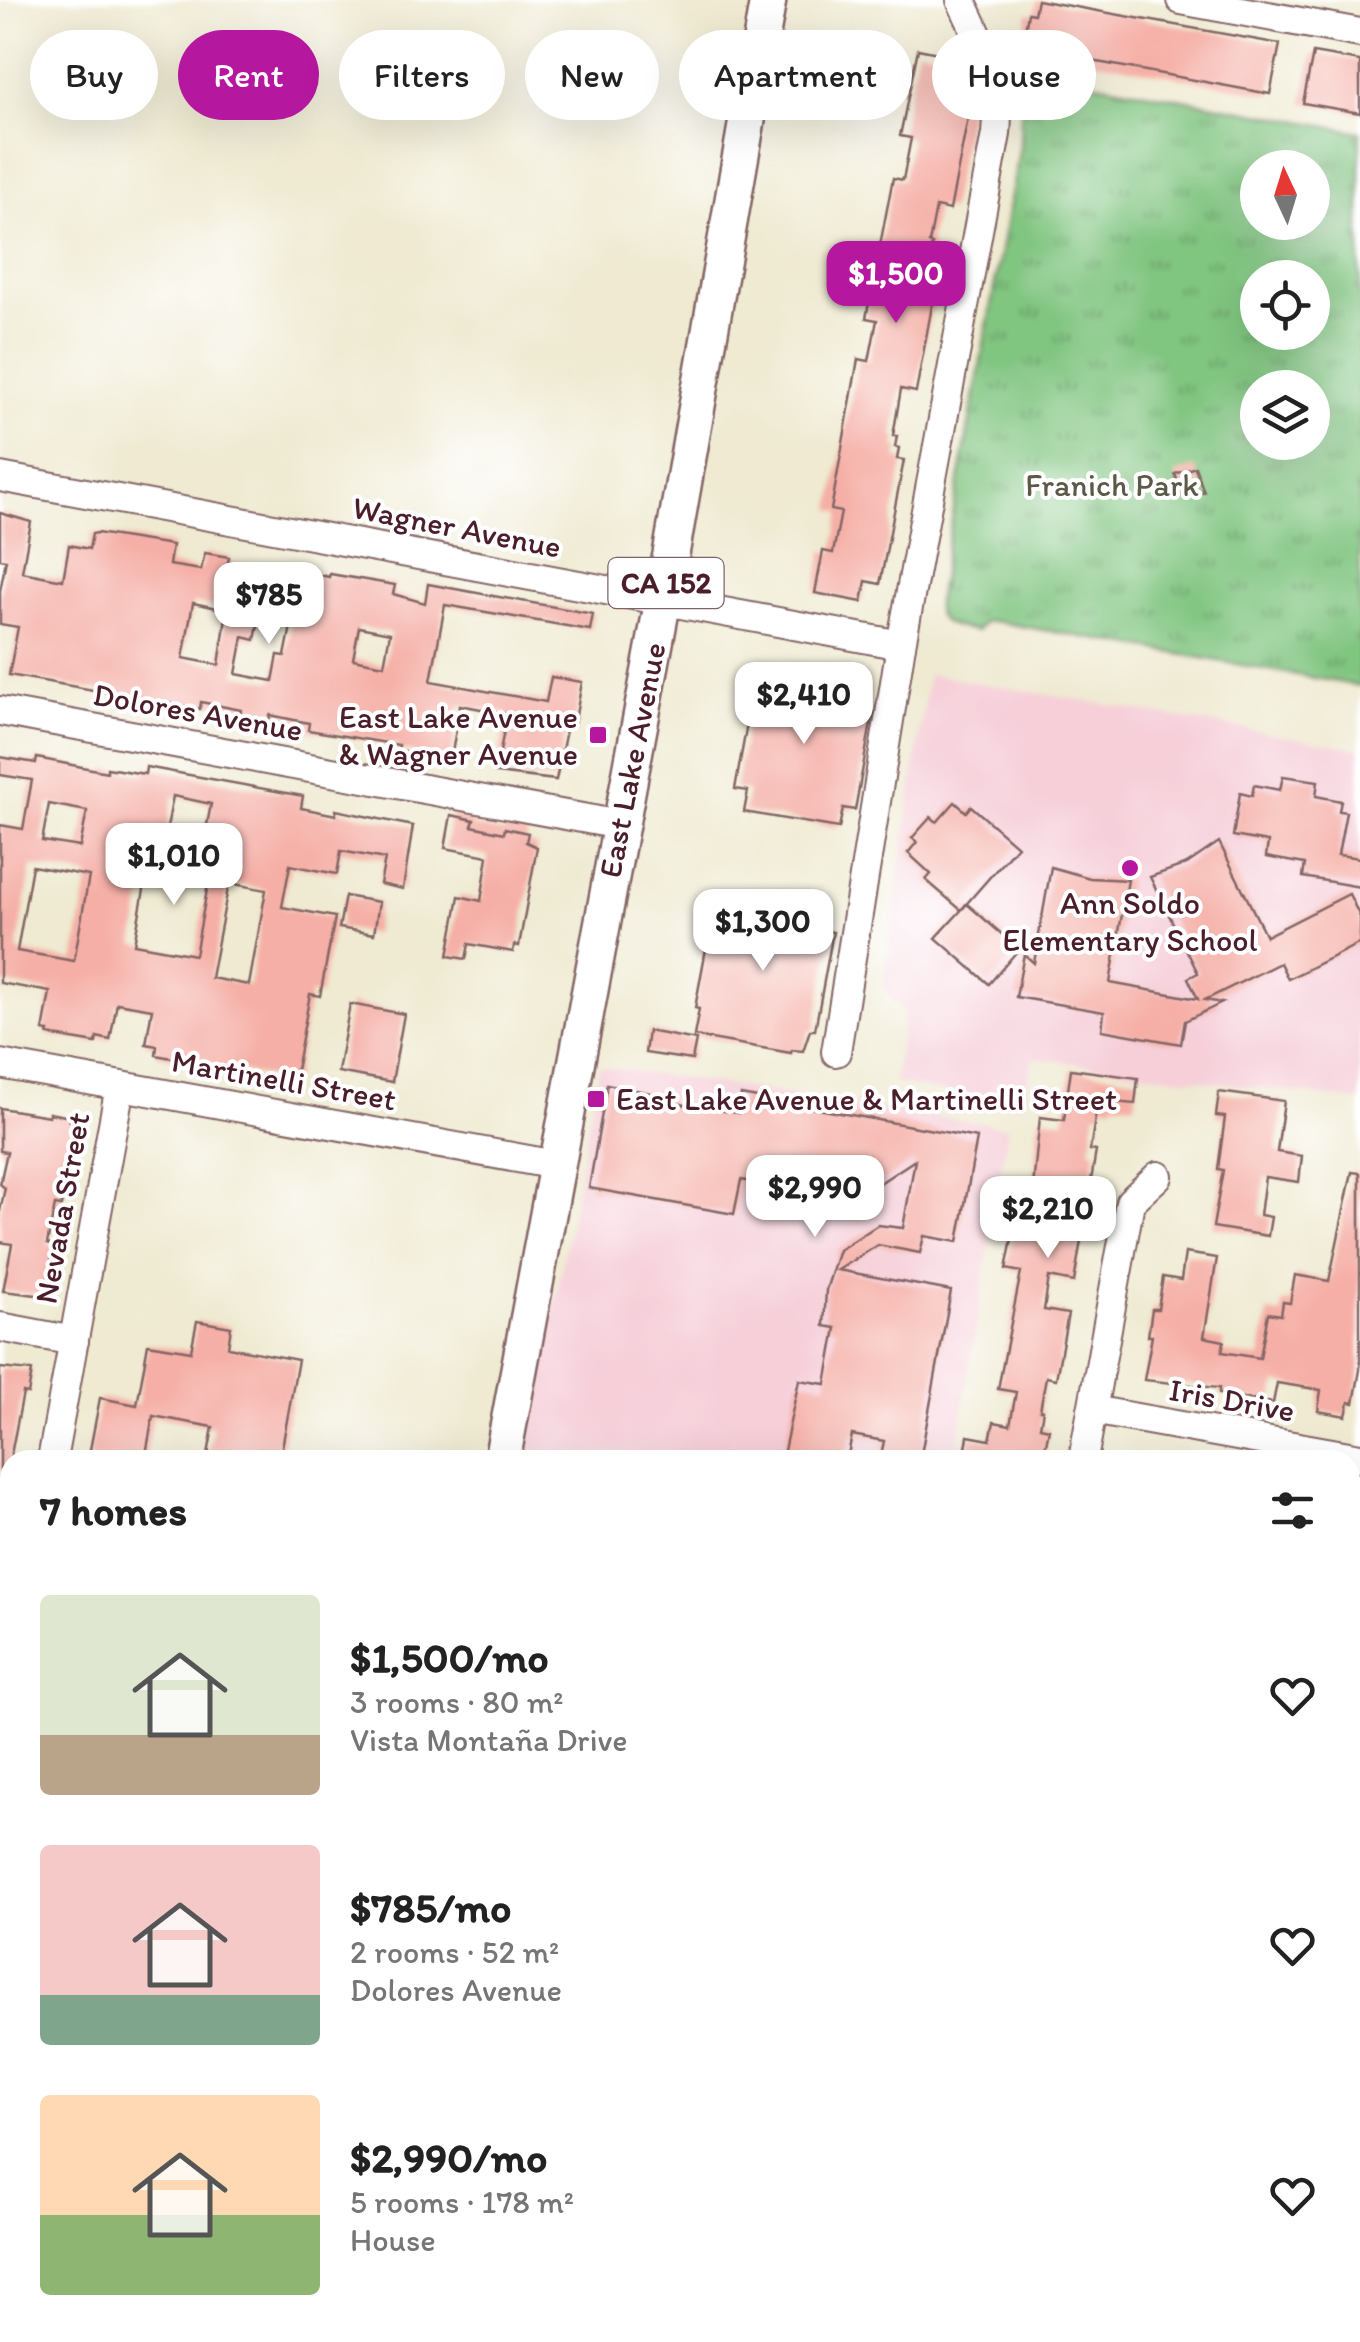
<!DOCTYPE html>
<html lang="en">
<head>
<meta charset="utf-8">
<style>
	body { margin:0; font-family:Itim,sans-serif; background:#f2f2f2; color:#222; height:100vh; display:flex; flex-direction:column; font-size:38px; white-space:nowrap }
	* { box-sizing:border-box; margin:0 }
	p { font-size:32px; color:#767676 }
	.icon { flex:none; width:55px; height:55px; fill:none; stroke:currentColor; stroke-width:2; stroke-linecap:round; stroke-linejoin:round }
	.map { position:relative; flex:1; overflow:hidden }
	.side { position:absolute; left:0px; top:1450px; width:1360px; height:892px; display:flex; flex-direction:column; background:#fff; border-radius:30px 30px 0 0; box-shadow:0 10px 40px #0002 }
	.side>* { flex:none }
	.top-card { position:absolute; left:30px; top:30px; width:1300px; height:90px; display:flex; gap:20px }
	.needle { width:65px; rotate:356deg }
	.tools { position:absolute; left:1240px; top:150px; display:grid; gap:20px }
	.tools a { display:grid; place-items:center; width:90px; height:90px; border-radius:50%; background:#fff; box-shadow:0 10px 40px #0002; font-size:50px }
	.price { position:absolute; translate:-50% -85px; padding:0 22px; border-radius:20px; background:#fff; color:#222; font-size:32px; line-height:65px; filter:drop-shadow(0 2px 5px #0008) }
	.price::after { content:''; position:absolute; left:50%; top:60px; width:30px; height:22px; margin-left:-15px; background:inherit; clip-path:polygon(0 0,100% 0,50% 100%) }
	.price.current { background:#b5179e; color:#fff }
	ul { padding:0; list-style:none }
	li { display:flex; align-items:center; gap:30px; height:250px; padding:0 40px }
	li span { display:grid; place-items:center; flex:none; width:280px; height:200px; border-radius:10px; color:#555 }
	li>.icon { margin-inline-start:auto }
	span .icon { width:120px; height:120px; fill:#fffc; stroke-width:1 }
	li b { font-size:42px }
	h2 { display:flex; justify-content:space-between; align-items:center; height:120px; padding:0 40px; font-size:42px }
	.pill { padding:0 35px; border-radius:45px; background:#fff; box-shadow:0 10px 40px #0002; font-size:35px; line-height:90px }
	.pill.current { background:#b5179e; color:#fff }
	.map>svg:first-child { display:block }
	.built { fill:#f6cfd9 }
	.park { fill:url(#park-tufts); stroke:#657256; stroke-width:2.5; fill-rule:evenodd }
	.building { fill:#f5afa6; fill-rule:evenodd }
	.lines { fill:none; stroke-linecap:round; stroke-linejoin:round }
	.minor-casing { stroke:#846665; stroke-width:32 }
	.major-casing { stroke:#846665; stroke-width:40 }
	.minor { stroke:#fff; stroke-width:28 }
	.major { stroke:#fff; stroke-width:35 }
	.poi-dot { fill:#b5179e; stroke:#fff; stroke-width:4 }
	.labels { text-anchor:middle; stroke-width:8; stroke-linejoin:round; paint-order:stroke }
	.shield { fill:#fff; stroke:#80626b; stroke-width:2.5 }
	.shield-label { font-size:30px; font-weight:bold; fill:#4a1f2b }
	.park-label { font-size:32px; fill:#5d5949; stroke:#fff }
	.street-label { font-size:32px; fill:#4a1f2b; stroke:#fff }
	.poi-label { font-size:32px; fill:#4a1f2b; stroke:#fff; text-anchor:end }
</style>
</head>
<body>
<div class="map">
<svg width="1360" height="2342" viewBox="0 0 1360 2342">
	<defs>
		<pattern id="park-tufts" width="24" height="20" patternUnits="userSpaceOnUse" patternTransform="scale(2.5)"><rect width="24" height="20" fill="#80c580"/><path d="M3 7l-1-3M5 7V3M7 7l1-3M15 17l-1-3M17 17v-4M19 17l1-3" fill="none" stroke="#6b9f69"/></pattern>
	</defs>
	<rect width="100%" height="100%" fill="#fff"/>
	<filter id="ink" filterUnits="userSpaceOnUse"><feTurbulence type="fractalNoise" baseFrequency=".01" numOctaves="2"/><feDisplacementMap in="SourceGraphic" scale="20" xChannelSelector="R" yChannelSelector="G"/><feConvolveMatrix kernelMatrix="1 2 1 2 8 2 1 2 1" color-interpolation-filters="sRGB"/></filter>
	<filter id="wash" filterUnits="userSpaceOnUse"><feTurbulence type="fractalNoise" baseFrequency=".0048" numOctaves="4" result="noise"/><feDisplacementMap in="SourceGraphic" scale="40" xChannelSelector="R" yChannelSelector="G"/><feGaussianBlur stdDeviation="2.25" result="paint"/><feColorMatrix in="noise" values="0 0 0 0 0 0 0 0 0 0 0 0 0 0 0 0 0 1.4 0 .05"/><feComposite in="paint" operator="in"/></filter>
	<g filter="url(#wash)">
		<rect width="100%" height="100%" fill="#efead1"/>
		<g class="built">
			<path d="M928,674L1360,749V1101L1033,1058L1023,1106L894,1083L904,1014L883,988Z"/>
			<path d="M599,1066L1008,1127L955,1460H526Z"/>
		</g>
		<path class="park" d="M1016,68L1360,132V686L993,621L984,622L976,631C960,627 937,628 936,607L1020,146L1021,113ZM1258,168H1312V222H1258ZM1258,278H1312V332H1258ZM1258,388H1312V442H1258Z"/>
		<g id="blocks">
			<g class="building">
				<path d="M1037,0L1280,44L1270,94L1022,48L1028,13L1034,14Z"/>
				<path d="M918,49L958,57L957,61L967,63V85L974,87L950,210L936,207L929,243L932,244L930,255L935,256L932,267L939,268L916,392L901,389L893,436H897L895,447L899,448L897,459L904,460L880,584L866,581L862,602L815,593L823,551L833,553L841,512L831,510L858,359L869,361L877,320L866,318L893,178L903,180L911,138L900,136Z"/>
				<path d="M1313,53L1360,61V113L1303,103Z"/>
				<path d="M1195,467L1204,492L1184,499L1175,474Z"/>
				<path d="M0,513L31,522L22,572L63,580L69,545L89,549L92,534L97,533L172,545L169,565L201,570L205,553L229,557L228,562L236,564L229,602L261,609L255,640L243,637L236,674L273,681L278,655L285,656L292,621L264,616L274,565L329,577L330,574L395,585L393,594L425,603L428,584L593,614L590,630L445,605L431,681L546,702L551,677L582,682L574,726L567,725L556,780L496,773L507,714L460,705L451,759L398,750L399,745L308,730L309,723L270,715L269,721L240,716L241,710L201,702L200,709L9,675L18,627L0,624V591L6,560L0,559ZM193,603L227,610L219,665L183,658ZM359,627L390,633L384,665L353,659Z"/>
				<path d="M774,667L859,682L858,686L869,688L868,711L873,712L855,810L843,808L839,828L744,812L748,791L735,789L753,691H757L764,668L774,670Z"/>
				<path d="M0,757L36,763L37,758L107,772V768L145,774L146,767L303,796L301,808L336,815V810L413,826L403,889L380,884L385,859L341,851L337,874L290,865L282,907L335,917L320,996L310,994L294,1082L156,1055L157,1046L146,1044L152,1009L117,1003L110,1040L97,1037L96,1043L48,1035L49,1032L43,1031L50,992L0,983V825L23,829L32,780L0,775ZM173,796L211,804L197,877L209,879L195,955L134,944L148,868L159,870ZM49,804L87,811L80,847L42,841ZM32,866L89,876L74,961L17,951ZM229,883L266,890L249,985L211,978Z"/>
				<path d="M1283,776L1318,781L1316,796L1341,801L1339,811L1346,812L1338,855L1360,858V887L1303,877L1305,864L1266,857L1268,842L1233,836L1240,793L1252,796L1254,785L1280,790Z"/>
				<path d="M955,802L966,812L971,806L1017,846L961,910L926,880L931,874L908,853L917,842L912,838L931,817L937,822Z"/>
				<path d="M451,815L474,820L472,826L504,833L505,828L528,833L526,842L537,847L519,946L514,945L513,952L469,944L466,959L448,956L459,896L481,901L488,856L445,848Z"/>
				<path d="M1219,842L1266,936L1349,894L1360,917V943L1288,979L1280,963L1205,1000L1222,1003L1185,1021L1181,1044L1102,1030L1104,1012L1016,997L1024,954L1034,963L1051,867L1090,878L1128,880L1110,983L1198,999L1188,978L1198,973L1150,877L1187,864Z"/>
				<path d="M729,892L824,909L820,930L833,932L815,1030H810L803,1051L792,1050L791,1053L694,1036L699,1009L695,1008L713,911L726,913Z"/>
				<path d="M345,896L379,902L374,934L339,928Z"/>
				<path d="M967,904L1019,949L989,984L936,938Z"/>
				<path d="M350,1004L404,1014L392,1082L338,1072Z"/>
				<path d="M648,1031L696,1040L692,1060L645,1053Z"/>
				<path d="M1071,1069L1138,1078L1135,1104L1113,1102V1105L1103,1104L1102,1113L1096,1112L1090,1150L1096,1151L1074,1282L1049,1277L1044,1310L1068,1314L1056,1379L1046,1377L1040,1410H1043L1040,1427L1049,1429L1043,1460H964L968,1436L990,1440L994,1422L1010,1425L1016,1392L998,1389L1021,1272L1006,1269L1019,1205L1031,1207L1040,1117L1064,1120Z"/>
				<path d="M607,1084L669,1097L668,1102L738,1113L741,1095L977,1138L958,1242L924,1236L920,1253L878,1245L838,1270L951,1291L920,1460H880L884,1441L852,1435L847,1460H782L799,1380L826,1384L836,1328L824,1326L826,1290L839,1250L878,1225L903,1228L915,1160L854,1200L741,1180L734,1214L589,1188Z"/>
				<path d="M1219,1092L1284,1101L1277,1152L1302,1156L1299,1182L1265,1177L1260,1215L1271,1217L1268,1236L1213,1227L1223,1170L1218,1169L1225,1117L1216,1116Z"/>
				<path d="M0,1108L49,1116V1113L70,1117L69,1120L77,1122L61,1206L55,1205L47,1244L54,1246L45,1296L3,1291L12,1244L0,1242V1211L5,1188L0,1184L7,1152L0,1151Z"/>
				<path d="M1352,1172L1360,1173V1370L1354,1403L1349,1402L1346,1416L1318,1411L1321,1390L1277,1383L1273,1403L1219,1394V1388L1144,1380L1152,1336H1148L1152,1309H1158L1163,1277L1181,1280L1185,1253L1217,1258L1204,1337L1224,1341L1222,1352L1260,1358L1268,1313L1281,1315L1283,1302L1290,1303L1295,1275L1329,1281Z"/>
				<path d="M197,1321L231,1327L228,1347L298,1360L281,1453L262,1450L260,1460H207L213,1427L153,1416L145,1460H88L100,1398L137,1405L148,1344L191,1351Z"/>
				<path d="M0,1368L32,1371L28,1394L23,1393L8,1470H0Z"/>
			</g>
		</g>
	</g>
	<g filter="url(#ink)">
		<use href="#blocks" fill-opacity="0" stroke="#846665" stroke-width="2.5"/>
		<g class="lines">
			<defs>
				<g id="minor">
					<path d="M1181,0L1360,33"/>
					<path d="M0,477L901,645"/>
					<path d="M0,711L620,825"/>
					<path d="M836,1052L901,645L996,134C1001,83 983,45 961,0"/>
					<path d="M0,1064L556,1165"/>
					<path d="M0,1327L74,1341"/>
					<path d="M1092,1410L1360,1458"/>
					<path d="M52,1460L120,1086"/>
					<path d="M1083,1460L1130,1202L1158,1176"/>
					<path d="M0,1649L10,1651"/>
					<path d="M1350,1707L1360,1709"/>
					<path d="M1350,1966L1360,1968"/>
					<path d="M0,2079L9,2028"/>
					<path d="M1350,2227L1360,2229"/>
					<path d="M923,2342L925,2332"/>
				</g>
				<g id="major">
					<path d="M502,1460L663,600L768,0"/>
					<path d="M337,2342L338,2332"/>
				</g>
			</defs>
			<use href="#minor" class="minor-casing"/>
			<use href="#major" class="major-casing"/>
			<use href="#minor" class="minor"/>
			<use href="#major" class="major"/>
		</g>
	</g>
	<g class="poi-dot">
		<rect x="588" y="725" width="20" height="20" rx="5"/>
		<circle cx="1130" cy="868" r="10"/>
		<rect x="586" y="1089" width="20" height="20" rx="5"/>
	</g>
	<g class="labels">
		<rect class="shield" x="608.5" y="558" width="115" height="50" rx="8"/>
		<g class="shield-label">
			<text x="666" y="593">CA 152</text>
		</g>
		<g class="park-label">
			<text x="1112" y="496">Franich Park</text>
		</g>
		<g class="street-label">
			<text transform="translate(457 527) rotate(11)" y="11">Wagner Avenue</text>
			<text transform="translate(198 712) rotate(10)" y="11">Dolores Avenue</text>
			<text transform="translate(632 760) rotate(-79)" y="11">East Lake Avenue</text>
			<text transform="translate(284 1080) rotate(10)" y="11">Martinelli Street</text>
			<text transform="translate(62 1208) rotate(-80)" y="11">Nevada Street</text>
			<text transform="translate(1232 1400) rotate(10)" y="11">Iris Drive</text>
		</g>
		<g class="poi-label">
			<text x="578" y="728">East Lake Avenue<tspan x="578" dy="37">&amp; Wagner Avenue</tspan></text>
			<text x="1130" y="914" text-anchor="middle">Ann Soldo<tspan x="1130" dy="37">Elementary School</tspan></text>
			<text x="616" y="1110" text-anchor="start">East Lake Avenue &amp; Martinelli Street</text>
		</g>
	</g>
</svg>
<div class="tools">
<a><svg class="needle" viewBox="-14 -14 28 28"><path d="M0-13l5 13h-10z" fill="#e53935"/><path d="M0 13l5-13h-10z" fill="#767676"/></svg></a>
<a><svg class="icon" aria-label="locate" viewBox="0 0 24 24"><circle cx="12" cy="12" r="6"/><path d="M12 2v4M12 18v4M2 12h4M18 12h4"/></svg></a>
<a><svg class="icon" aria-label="layers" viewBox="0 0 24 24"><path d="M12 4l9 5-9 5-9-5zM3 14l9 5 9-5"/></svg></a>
</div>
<b class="price current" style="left:896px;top:326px">$1,500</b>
<b class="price" style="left:269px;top:647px">$785</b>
<b class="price" style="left:804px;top:747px">$2,410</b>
<b class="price" style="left:174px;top:908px">$1,010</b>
<b class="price" style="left:763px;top:974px">$1,300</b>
<b class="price" style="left:815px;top:1240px">$2,990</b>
<b class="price" style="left:1048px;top:1261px">$2,210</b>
<div class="top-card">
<a class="pill">Buy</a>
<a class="pill current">Rent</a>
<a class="pill">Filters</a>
<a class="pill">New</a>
<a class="pill">Apartment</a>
<a class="pill">House</a>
</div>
<section class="side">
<h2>7 homes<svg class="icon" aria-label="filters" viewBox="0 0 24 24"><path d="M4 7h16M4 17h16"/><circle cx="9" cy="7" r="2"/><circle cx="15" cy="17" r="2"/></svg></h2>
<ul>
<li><span style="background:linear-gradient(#dfe7d0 70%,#b9a48a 0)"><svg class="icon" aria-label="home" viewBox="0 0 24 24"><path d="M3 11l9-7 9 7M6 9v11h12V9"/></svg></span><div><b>$1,500/mo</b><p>3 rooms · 80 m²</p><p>Vista Montaña Drive</p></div><svg class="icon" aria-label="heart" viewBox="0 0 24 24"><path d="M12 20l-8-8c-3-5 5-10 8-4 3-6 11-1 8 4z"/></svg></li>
<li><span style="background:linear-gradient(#f6c9c9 75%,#7fa58c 0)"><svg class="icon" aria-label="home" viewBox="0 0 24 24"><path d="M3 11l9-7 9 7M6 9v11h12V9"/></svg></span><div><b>$785/mo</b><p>2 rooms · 52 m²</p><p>Dolores Avenue</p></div><svg class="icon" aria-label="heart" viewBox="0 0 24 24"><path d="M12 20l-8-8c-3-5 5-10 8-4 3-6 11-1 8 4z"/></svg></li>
<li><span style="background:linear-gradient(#ffd9b3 60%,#8fb573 0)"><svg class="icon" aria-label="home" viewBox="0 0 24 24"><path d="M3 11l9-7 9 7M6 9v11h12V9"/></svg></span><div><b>$2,990/mo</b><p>5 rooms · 178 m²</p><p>House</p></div><svg class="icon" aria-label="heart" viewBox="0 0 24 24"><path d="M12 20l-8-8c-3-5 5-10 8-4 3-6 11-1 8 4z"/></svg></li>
</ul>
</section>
</div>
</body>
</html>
